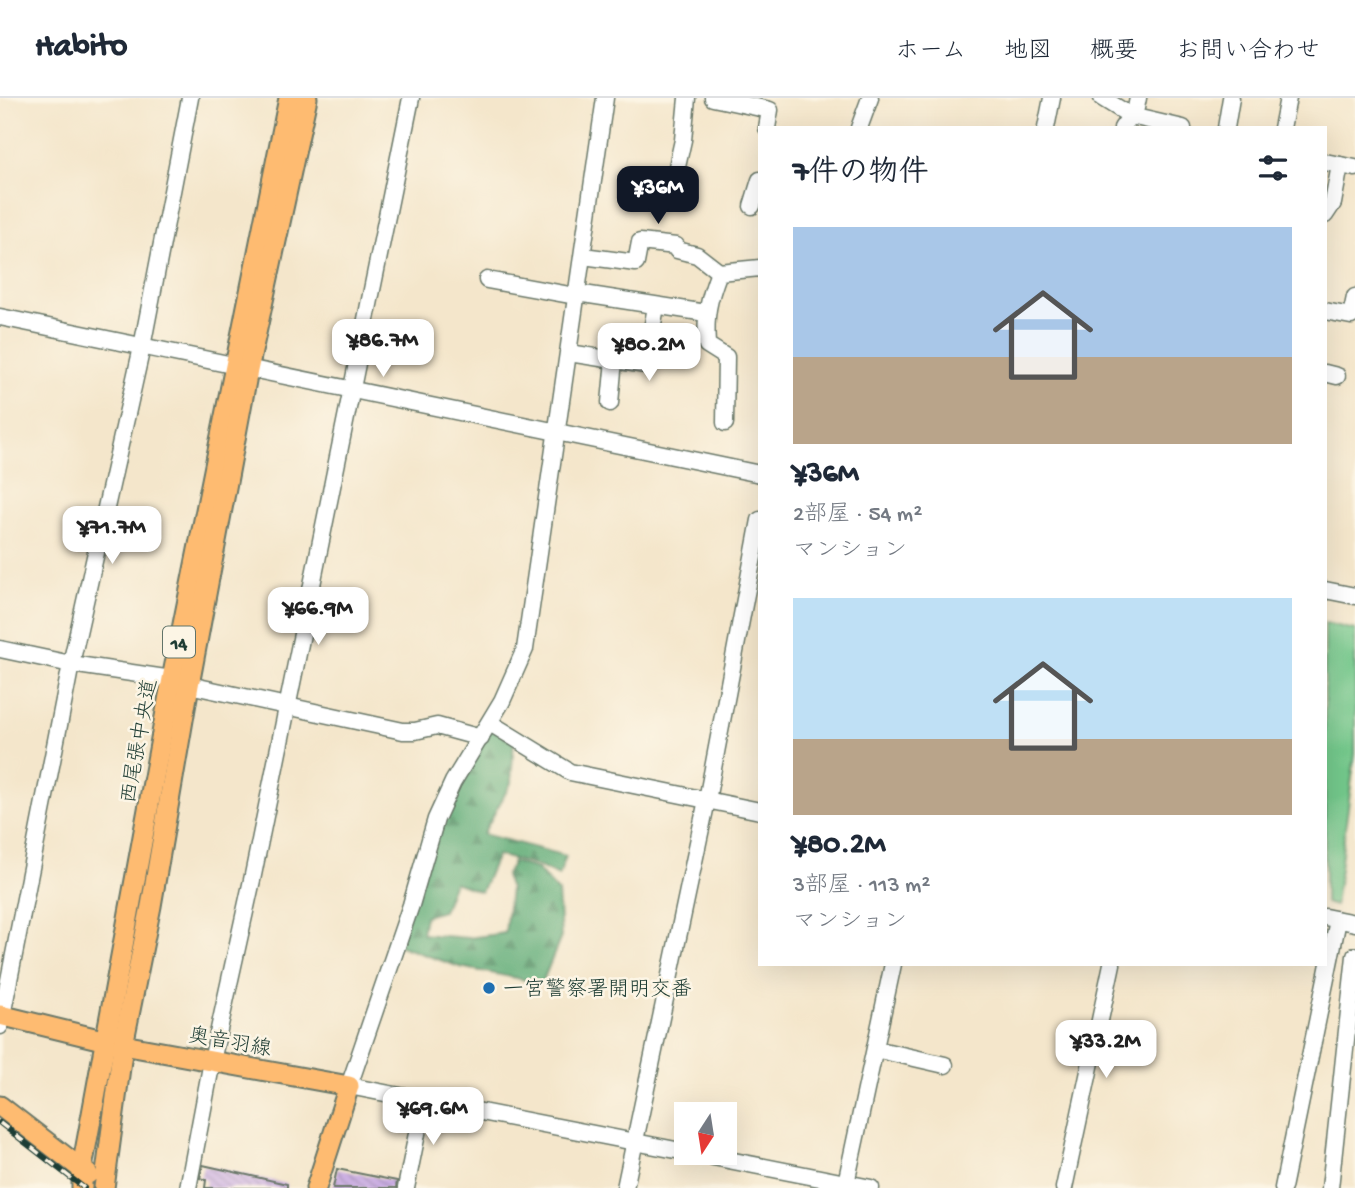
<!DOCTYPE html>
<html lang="ja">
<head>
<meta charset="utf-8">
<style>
	body { margin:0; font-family:"Gochi Hand","Klee One",sans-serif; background:#f2f2f3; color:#1f2937; height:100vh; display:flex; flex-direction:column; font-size:26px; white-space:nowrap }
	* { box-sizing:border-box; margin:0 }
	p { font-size:23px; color:#747a83 }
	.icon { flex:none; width:38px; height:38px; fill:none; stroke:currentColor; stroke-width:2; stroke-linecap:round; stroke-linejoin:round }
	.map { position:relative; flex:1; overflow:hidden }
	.sheet { position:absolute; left:758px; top:28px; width:569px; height:840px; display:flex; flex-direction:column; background:#fff; border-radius:0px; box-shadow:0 7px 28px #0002 }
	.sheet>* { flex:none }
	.needle { width:46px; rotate:192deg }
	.controls { position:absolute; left:674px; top:1004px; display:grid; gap:14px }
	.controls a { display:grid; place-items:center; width:63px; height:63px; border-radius:0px; background:#fff; box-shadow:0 7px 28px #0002; font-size:35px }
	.price { position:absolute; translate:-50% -60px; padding:0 16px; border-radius:14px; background:#fff; color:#222; font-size:23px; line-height:46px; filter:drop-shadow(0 2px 4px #0008) }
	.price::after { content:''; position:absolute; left:50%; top:42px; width:21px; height:16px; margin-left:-10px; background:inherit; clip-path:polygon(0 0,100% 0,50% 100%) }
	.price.selected { background:#111827; color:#fff }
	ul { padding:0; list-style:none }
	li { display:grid; align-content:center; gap:14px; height:371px; padding:0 35px }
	li span { display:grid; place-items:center; height:217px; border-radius:0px; color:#555 }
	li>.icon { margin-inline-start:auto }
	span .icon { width:126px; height:126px; fill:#fffc; stroke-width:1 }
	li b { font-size:30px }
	h2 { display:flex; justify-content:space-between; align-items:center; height:84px; padding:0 35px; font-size:30px }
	header { display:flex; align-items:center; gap:42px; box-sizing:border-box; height:98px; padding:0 35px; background:#fff; border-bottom:2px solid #e0e1e3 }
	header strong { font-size:33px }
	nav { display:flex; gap:38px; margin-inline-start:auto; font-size:24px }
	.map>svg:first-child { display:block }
	.forest { fill:url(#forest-firs); stroke:#3e7456; stroke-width:2 }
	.park { fill:#73c88b; stroke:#498260; stroke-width:2 }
	.building { fill:url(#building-back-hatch) }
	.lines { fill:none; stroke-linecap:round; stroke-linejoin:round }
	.minor-casing { stroke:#6a7869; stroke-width:19 }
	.major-casing { stroke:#6a7869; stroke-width:23 }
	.minor { stroke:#fff; stroke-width:16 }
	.major { stroke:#febb71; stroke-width:19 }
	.rail-casing { stroke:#1f3d34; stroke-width:6 }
	.rail { stroke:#fcf5e5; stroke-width:3.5; stroke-dasharray:10; stroke-linecap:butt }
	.poi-dot { fill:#1f6fb2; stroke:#fcf5e5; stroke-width:2.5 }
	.labels { text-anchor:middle; stroke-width:5; stroke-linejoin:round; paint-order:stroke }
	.shield { fill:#fcf5e5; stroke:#617469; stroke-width:2 }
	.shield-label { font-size:19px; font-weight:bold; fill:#1f3d34 }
	.street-label { font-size:21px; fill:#1f3d34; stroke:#fcf5e5 }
	.poi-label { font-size:21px; fill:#1f3d34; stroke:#fcf5e5; text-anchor:start }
</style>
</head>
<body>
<header>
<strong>Habito</strong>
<nav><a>ホーム</a><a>地図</a><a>概要</a><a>お問い合わせ</a></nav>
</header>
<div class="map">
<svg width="1355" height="1090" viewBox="0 0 1355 1090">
	<defs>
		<pattern id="forest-firs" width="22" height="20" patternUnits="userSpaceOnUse" patternTransform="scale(1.75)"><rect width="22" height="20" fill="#5eac77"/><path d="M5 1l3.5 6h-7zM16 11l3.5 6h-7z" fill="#4d8d62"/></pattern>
		<pattern id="building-back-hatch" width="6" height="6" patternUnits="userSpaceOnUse" patternTransform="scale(1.75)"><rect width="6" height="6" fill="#c5a6e2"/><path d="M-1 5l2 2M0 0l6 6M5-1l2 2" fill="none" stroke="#9f88b8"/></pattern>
	</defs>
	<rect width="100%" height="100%" fill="#fcf5e5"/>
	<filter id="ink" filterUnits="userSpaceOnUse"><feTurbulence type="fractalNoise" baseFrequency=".0143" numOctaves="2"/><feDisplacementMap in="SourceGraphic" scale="14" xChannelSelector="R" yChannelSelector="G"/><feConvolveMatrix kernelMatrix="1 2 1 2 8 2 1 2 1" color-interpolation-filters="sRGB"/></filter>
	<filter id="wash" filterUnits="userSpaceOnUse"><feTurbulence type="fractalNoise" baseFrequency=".00686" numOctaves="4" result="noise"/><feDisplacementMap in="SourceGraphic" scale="28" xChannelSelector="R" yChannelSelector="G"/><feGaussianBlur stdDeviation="1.57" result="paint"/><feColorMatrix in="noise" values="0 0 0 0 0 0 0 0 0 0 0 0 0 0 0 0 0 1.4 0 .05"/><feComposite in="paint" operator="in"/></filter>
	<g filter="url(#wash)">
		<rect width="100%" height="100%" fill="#f4e6cb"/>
		<path class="forest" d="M490,625L514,641L511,685L483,736L566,758L559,778L538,768L497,757L481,794L454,784L443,813L425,818L422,836L468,840L505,835L510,791L505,778L513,764L537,771L558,794L561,839L542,885L460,869L397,847L436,721Z"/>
		<path class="park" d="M1325,525L1355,532V656L1335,808L1325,805Z"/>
		<g id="blocks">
			<g class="building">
				<path d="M203,1067L287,1086V1090H205L206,1082L200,1080Z"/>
				<path d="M337,1071L397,1083L396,1090H333Z"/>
			</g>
		</g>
	</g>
	<g filter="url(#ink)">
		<use href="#blocks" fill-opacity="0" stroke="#6a7869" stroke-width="2"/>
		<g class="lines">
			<defs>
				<g id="minor">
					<path d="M605,0L525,551L502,603L453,684L436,721L411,807L349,988L686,1054"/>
					<path d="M713,0L770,12L767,30"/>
					<path d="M1102,0L1131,18L1183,30"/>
					<path d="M859,30L870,0"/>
					<path d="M1046,30L1052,0"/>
					<path d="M1122,30L1136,10L1138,0"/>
					<path d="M1226,30L1231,0"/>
					<path d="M1282,30L1288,0"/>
					<path d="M1325,64L1355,70"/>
					<path d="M672,91L683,42L687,0"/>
					<path d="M752,108L760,82"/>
					<path d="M1325,117L1333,105L1340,67"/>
					<path d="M583,158L636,165L640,144L676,148L677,152L697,157L719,174"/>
					<path d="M487,182L570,197L577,195L706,215"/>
					<path d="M1325,213L1351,218L1355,199"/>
					<path d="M0,219L760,376"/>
					<path d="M569,255L646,267L656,208"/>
					<path d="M1325,275L1337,278"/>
					<path d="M610,305L614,262"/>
					<path d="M725,325L726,259L707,247C705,217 708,203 719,174L760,170"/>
					<path d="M1325,492L1355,498"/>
					<path d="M0,551L71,566L172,581"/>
					<path d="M189,587L403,633H415L437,628L481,640"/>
					<path d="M490,625L570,674L760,713"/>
					<path d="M1325,819L1355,825"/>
					<path d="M0,928L71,566L142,249L190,0"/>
					<path d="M875,951L945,967"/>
					<path d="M693,1055L871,1090"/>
					<path d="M188,1090L212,963L252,782L411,0"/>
					<path d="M406,1090L424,1001"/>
					<path d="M625,1090L707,702L760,422"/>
					<path d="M845,1090L893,866"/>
					<path d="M1064,1090L1112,866"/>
					<path d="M1283,1090L1338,822"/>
					<path d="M1330,1090L1355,858"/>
				</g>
				<g id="major">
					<path d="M0,917L123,947L349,988L316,1090"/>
					<path d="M0,1008L88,1076"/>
					<path d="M82,1090V1070L172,581L289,0"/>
					<path d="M104,1090L123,947L151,808L189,587L248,272L307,0"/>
				</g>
			</defs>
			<use href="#minor" class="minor-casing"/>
			<use href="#major" class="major-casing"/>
			<use href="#minor" class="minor"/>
			<use href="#major" class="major"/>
			<defs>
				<path id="rail" d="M0,1025L84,1090"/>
			</defs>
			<use href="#rail" class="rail-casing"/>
			<use href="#rail" class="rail"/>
		</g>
	</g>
	<circle class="poi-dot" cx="489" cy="890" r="7"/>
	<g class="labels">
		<rect class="shield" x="163" y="528.5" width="32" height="31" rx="5"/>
		<g class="shield-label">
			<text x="179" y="551">14</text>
		</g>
		<g class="street-label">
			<text transform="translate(138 643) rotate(-80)" y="7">西尾張中央道</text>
			<text transform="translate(230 943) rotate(10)" y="7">奥音羽線</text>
		</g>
		<g class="poi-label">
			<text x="503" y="897">一宮警察署開明交番</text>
		</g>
	</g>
</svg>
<div class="controls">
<a><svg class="needle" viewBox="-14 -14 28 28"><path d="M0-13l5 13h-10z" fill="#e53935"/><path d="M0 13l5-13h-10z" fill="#747a83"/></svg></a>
</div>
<b class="price selected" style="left:658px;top:128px">¥36M</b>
<b class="price" style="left:383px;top:281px">¥86.7M</b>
<b class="price" style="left:649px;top:285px">¥80.2M</b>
<b class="price" style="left:112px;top:468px">¥71.7M</b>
<b class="price" style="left:318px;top:549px">¥66.9M</b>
<b class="price" style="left:1106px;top:982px">¥33.2M</b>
<b class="price" style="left:433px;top:1049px">¥69.6M</b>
<section class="sheet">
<h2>7件の物件<svg class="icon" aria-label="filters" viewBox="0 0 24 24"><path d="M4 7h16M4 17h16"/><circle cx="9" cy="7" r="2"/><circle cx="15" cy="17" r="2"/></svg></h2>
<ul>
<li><span style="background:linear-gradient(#a9c7e8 60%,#b9a48a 0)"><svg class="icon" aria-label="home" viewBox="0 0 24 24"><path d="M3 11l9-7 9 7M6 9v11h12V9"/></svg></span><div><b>¥36M</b><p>2部屋 · 54 m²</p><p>マンション</p></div></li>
<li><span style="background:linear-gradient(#bfe0f5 65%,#b9a48a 0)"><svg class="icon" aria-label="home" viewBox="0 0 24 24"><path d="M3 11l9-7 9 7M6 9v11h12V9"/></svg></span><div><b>¥80.2M</b><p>3部屋 · 113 m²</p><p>マンション</p></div></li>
</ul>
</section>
</div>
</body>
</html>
